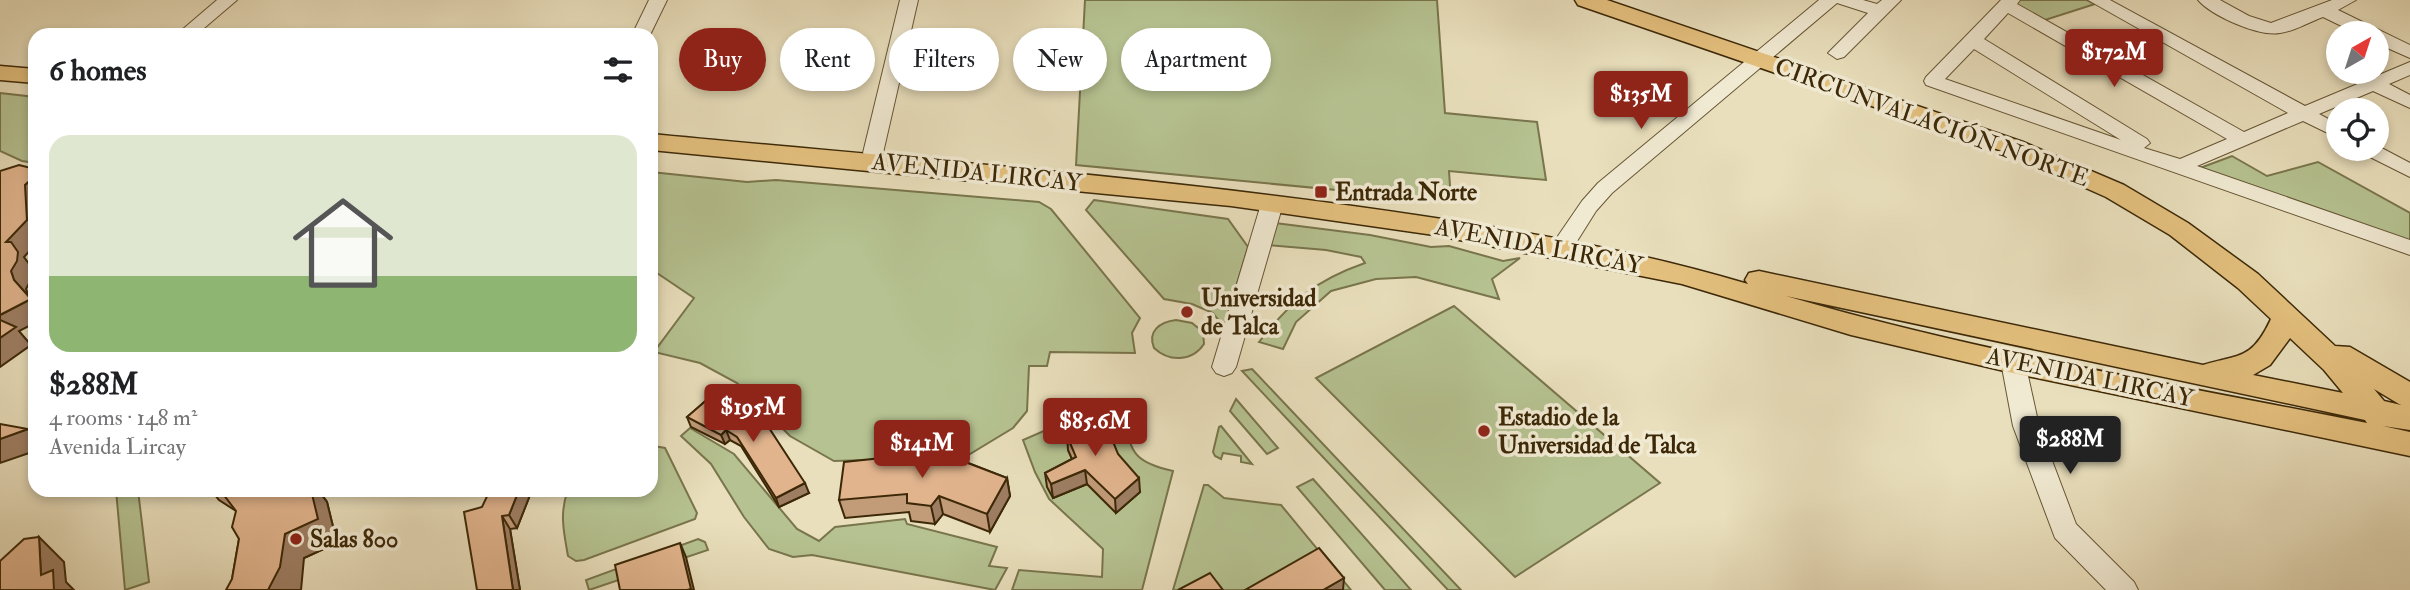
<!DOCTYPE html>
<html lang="en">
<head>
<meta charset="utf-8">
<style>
	body { margin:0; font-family:"IM FELL Double Pica",serif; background:#f2f2f2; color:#202124; height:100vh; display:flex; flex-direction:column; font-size:26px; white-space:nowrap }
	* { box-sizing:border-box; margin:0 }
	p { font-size:23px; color:#757577 }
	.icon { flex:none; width:38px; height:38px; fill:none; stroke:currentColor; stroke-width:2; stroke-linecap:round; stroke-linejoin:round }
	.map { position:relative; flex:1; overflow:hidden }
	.side { position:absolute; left:28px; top:28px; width:630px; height:469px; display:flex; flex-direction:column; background:#fff; border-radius:21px; box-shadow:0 4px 10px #0003 }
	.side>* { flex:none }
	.guide { position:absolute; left:679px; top:28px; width:665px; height:63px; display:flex; gap:14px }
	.needle { width:46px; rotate:39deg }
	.controls { position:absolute; left:2326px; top:21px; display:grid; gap:14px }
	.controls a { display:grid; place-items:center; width:63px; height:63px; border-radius:50%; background:#fff; box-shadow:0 4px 10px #0003; font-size:35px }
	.price { position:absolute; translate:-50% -60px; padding:0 16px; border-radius:7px; background:#8f2418; color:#fff; font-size:23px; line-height:46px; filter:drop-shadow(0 2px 4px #0008) }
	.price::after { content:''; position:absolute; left:50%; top:42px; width:21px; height:16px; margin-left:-10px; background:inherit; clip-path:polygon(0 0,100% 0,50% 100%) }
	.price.active { background:#222; color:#fff }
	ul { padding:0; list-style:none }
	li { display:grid; align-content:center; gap:14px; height:371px; padding:0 21px }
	li span { display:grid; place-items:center; height:217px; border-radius:21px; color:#555 }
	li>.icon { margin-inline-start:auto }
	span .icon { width:126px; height:126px; fill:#fffc; stroke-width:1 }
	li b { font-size:30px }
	h2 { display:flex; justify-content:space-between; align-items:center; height:84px; padding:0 21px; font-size:30px }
	.chip { padding:0 24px; border-radius:32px; background:#fff; box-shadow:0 4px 10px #0003; font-size:24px; line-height:63px }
	.chip.active { background:#8f2418; color:#fff }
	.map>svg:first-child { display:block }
	.green { fill:#b6c291; stroke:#79754c; stroke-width:2; fill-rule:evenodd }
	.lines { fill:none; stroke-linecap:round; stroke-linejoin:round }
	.minor-casing { stroke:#675634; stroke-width:2 }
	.major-casing { stroke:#3c2807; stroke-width:3 }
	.minor { fill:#f1ead3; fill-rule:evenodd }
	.major { fill:#e4c07e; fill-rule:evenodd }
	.wall { fill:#c29b79; stroke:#3c2807; stroke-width:2 }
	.shaded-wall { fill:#9e7e63; stroke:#3c2807; stroke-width:2 }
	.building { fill:#e1b48d; stroke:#3c2807; stroke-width:2 }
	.poi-dot { fill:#8f2418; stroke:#f1ead3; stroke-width:2.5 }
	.labels { text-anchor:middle; stroke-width:7; stroke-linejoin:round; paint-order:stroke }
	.street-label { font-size:24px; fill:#3c2807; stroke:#f1ead3 }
	.poi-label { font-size:24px; font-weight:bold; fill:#3c2807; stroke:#f1ead3; text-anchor:start }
</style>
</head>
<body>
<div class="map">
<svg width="2410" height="590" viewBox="0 0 2410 590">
	<rect width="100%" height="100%" fill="#e9dfbc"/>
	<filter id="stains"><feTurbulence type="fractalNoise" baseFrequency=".00286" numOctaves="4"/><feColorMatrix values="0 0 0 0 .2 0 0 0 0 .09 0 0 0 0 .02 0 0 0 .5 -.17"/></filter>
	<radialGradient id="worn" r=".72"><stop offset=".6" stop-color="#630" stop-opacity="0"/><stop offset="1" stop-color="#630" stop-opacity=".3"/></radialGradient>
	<g class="green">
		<path d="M1085,0H1437L1445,113L1537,122L1546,180L1449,171L1451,201L1076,165Z"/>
		<path d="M2019,0H2087L2095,4L2042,21L2014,5Z"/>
		<path d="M0,93L35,97V163L22,161L0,151Z"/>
		<path d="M2232,156L2267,176L2318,162L2410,213V241L2200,168Z"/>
		<path d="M651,172L747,182L776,180L1039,202L1051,209L1140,318L1132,333L1135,353L1050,352L1047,366H1029L1027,411L1013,428L965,457L834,461L790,436L737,383L700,363L654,352L694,298L651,269Z"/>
		<path d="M1094,200L1228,219L1248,247L1224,327L1213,313L1192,304L1164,299L1086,210Z"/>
		<path d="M1275,223L1370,235L1431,247L1449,246L1503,261L1520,258L1492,279L1499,299L1416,277L1376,279L1331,291L1296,322L1283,349L1259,342C1291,301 1316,280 1365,263L1361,257L1326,250L1266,245Z"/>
		<path d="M1454,306L1660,483L1515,577L1316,378Z"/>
		<path d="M1176,320L1192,323L1203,332L1204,344C1192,362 1169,362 1154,348C1147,331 1160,322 1176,320Z"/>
		<path d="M1252,369L1461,590H1448L1242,371Z"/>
		<path d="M1236,399L1278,448L1267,454L1230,411Z"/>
		<path d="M1069,420H1127C1127,455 1141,464 1173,471L1142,590H1012L1019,570L1102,577L1103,549L1049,499L1035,472L1023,440ZM1068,450L1116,513L1087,484L1053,498L1077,471Z"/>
		<path d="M1221,426L1252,464L1241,462V456L1223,453L1221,459L1215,456L1213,452L1219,427Z"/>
		<path d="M690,428L734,454L797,529L819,541L835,527L905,519L907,524L997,547L989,566L1007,568L995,590L812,555L793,557L769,549L744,517L711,464L681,436Z"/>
		<path d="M654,446L665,448L697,513L695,519L584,560L576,561L568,556C564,533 559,513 568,490H651V447Z"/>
		<path d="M1313,479L1411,590H1385L1297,487Z"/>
		<path d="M1204,485H1208L1224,498L1281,505L1351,590H1173Z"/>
		<path d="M116,490H138L149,582L125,590Z"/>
		<path d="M698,539L705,542L708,550L589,590L586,580Z"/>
	</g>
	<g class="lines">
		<defs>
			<g id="minor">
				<path d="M217,0H237L196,35H176Z"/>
				<path d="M649,0H667L650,35H632Z"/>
				<path d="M900,0H918L883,153L880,157H866L863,153Z"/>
				<path d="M1819,0H1863L1877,4L1882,0H1901L1844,57L1837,59L1828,53L1868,13L1837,3L1612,193L1596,211L1574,246L1566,248L1558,246L1555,241L1558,236L1582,201L1598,183Z"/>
				<path d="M2001,0H2020L2017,4L2244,132L2288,113L2088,0H2110L2305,106L2410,62V75L2389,84L2410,95V108L2373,91L2319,114L2338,124V138L2303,121L2197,166L2410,240V255L1926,85L1924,81L1926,77ZM2008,13L2227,139L2180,159L2144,148L2150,143L2147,139L1984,39ZM1974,49L2121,140L1945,79Z"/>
				<path d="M2198,0H2220L2249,16L2271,23L2332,0H2356L2338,10L2410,45V58L2376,43V33H2356L2323,17C2309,22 2295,31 2280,33C2259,37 2212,16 2198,0Z"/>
				<path d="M2376,145L2410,163V177L2362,153L2359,149H2376Z"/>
				<path d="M1272,197L1279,199L1283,204L1236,367L1232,373L1224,376L1216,373L1212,367L1261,204L1265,199Z"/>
				<path d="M2013,353L2021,356L2025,362L2039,426L2076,524L2134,582L2138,590H2106L2055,538L2013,426L2001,362L2005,356Z"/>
			</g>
			<g id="major">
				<path d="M1575,0H1607L2023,142L2124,185L2188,223L2258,274L2335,346L2350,347L2410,382V430L2383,426L2410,432V456L2013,373L1851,335L1682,284L1434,235L1231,206L651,150V134C880,156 1110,173 1338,204C1476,223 1614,244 1748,284L1745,280L1749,273L1759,271L2203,365C2240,354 2252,360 2271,319L2238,288L2170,235L2106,197L2005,152L1578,5ZM1786,296L2365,420L2367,423C2173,384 1976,352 1786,296ZM2290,338L2324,370L2343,393L2253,375L2270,365ZM2374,389L2399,404L2401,405L2384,401Z"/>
				<path d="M0,66L35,69V83L0,80Z"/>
			</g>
		</defs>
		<use href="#minor" class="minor-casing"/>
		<use href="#major" class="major-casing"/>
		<use href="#minor" class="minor"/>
		<use href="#major" class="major"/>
	</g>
	<g class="wall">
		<path d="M709,398L809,493L779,507L741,446L730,440L725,444L691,427L687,417Z"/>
		<path d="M1067,436L1118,454L1140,492L1116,513L1087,484L1053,498L1047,487L1045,473L1072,459L1068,450Z"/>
		<path d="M950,456L1007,478L1010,496L990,532L943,514L935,524L911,521L909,512L845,518L839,500Z"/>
		<path d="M211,490H318L327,502L337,543L304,558L232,579L239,539L236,511L219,500Z"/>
		<path d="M532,490L517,528L510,529L520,590H477L482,507Z"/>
	</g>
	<g class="shaded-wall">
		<path d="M35,176V245L24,257L33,269L32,278L26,289L30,298L14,280L11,271L6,242L25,185Z"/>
		<path d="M31,299L35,303V323L19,331L31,345L0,367V315Z"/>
		<path d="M651,371L656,382L655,405L651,406Z"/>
		<path d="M28,429L35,437V451L0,463V439Z"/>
		<path d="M726,430L730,440L725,444L721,435Z"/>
		<path d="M1085,470L1087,484L1053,498L1051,484Z"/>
		<path d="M1007,478L1010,496L990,532L987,514Z"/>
		<path d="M1139,478L1140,492L1116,513L1115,499Z"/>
		<path d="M805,483L809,493L779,507L776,498Z"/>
		<path d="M311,490H318L327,502L337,543L304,558L301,590H268L285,534Z"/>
		<path d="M519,490H532L517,528L509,515Z"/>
		<path d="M939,496L943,514L935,524L931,506Z"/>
		<path d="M502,516L510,529L520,590H513Z"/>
		<path d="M39,537L64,562L66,582L74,590H54L41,575Z"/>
		<path d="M680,543L686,557L694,590H687Z"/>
		<path d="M1344,578L1343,590H1323Z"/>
	</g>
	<g class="building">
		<path d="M19,165L35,169V176L25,185L27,220L6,242H11L18,252L17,261L11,271L14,280L31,299L0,315V171Z"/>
		<path d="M0,320L16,327L0,338Z"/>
		<path d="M709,398L747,417L758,411L805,483L776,498L737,437L726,430L721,435L687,417Z"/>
		<path d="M1103,417L1118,454L1139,478L1115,499L1085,470L1051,484L1045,473L1076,457L1067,436L1066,424Z"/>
		<path d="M0,424L28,429L0,439Z"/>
		<path d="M933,445L948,447L947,455L1007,478L987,514L939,496L931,506L907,503V494L839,500L844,462L930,453Z"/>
		<path d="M220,490H311L318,519L285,534L280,567L268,590H226L232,579L239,539L232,527L236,511Z"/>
		<path d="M490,490H519L509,515L502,516L513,590H477L464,512L482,507Z"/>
		<path d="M39,537L41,575L53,570L54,590H0V561L24,539Z"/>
		<path d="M680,543L691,589L687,590H620L615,565Z"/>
		<path d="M1319,548L1344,578L1323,590H1245Z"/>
		<path d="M1210,573L1223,590H1178Z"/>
	</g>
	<g class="poi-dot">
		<rect x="1314" y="185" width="14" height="14" rx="3.5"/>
		<circle cx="1187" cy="312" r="7"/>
		<circle cx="1484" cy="431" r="7"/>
		<circle cx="296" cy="539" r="7"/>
	</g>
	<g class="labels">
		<g class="street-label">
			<text transform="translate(1932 122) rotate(20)" y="8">CIRCUNVALACIÓN NORTE</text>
			<text transform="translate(977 172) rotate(6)" y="8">AVENIDA LIRCAY</text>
			<text transform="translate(1539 246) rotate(11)" y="8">AVENIDA LIRCAY</text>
			<text transform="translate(2090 377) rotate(12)" y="8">AVENIDA LIRCAY</text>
		</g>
		<g class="poi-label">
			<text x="1335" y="200">Entrada Norte</text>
			<text x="1201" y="306">Universidad<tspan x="1201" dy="28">de Talca</tspan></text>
			<text x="1498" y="425">Estadio de la<tspan x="1498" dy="28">Universidad de Talca</tspan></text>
			<text x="310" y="547">Salas 800</text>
		</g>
	</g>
	<rect width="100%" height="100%" filter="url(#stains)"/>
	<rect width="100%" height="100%" fill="url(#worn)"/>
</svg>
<div class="controls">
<a><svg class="needle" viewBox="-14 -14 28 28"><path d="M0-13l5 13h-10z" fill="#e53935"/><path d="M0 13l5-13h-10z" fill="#757577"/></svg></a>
<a><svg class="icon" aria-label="locate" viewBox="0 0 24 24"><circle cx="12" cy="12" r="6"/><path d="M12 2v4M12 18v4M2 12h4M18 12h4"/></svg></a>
</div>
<b class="price" style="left:2114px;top:89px">$172M</b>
<b class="price" style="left:1641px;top:131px">$135M</b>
<b class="price" style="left:753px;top:444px">$195M</b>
<b class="price" style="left:1095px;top:458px">$85.6M</b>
<b class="price active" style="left:2070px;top:476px">$288M</b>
<b class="price" style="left:922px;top:480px">$141M</b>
<div class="guide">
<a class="chip active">Buy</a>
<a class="chip">Rent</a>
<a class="chip">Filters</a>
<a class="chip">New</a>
<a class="chip">Apartment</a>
</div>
<section class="side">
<h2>6 homes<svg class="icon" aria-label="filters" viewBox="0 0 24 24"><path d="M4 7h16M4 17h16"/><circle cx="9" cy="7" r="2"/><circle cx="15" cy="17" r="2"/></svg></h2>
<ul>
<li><span style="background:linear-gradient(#dfe7d0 65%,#8fb573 0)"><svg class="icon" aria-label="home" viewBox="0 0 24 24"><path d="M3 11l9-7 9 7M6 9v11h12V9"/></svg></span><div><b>$288M</b><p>4 rooms · 148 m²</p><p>Avenida Lircay</p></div></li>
</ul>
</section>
</div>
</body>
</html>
